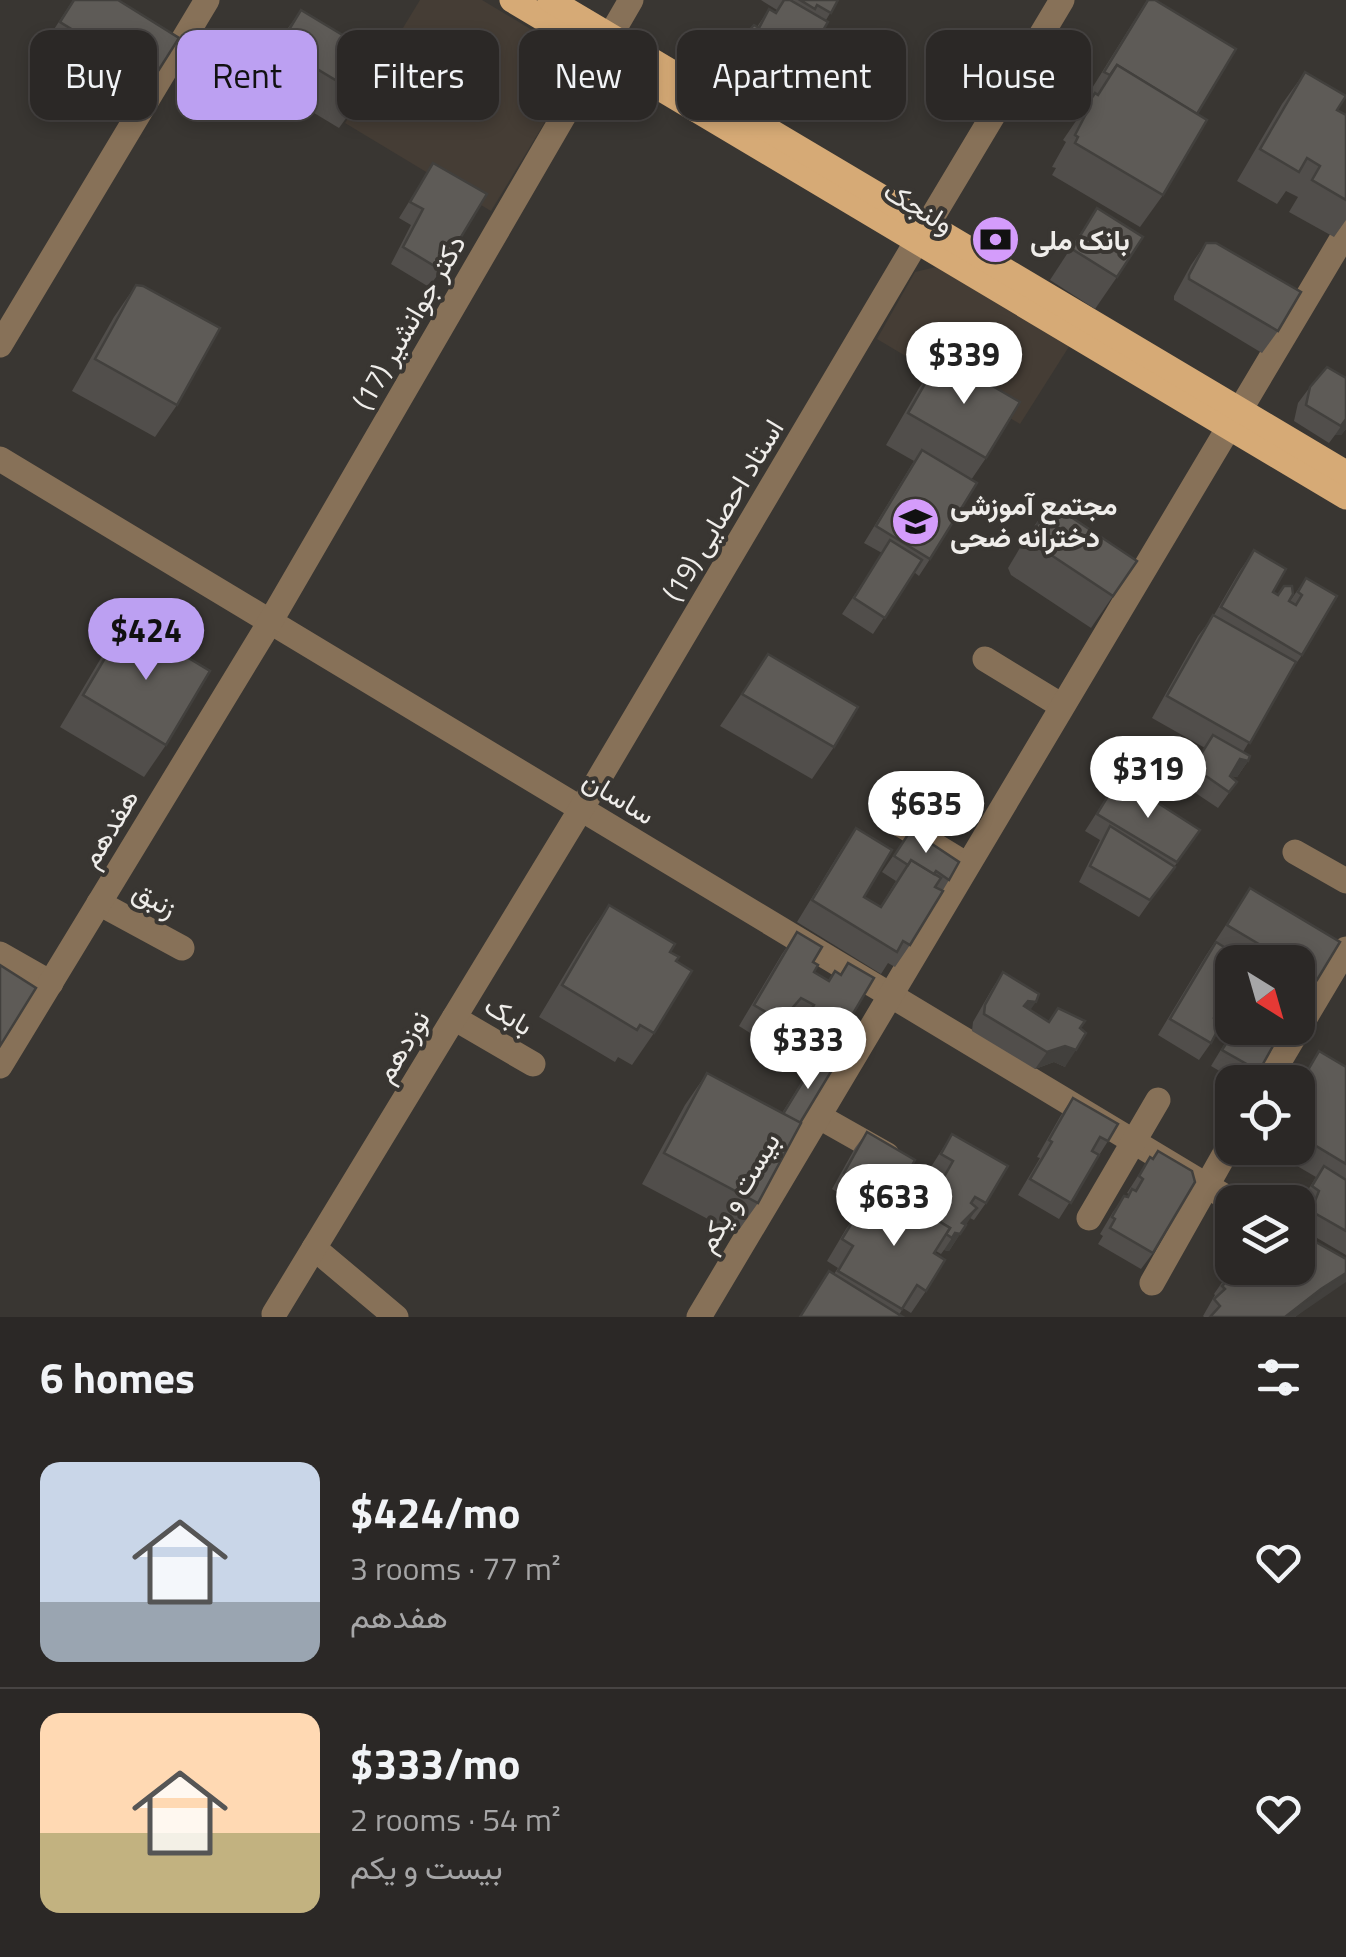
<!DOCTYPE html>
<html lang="en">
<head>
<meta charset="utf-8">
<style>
	body { margin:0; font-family:"Titillium Web",Vazirmatn,sans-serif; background:#373432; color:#f1f3f6; height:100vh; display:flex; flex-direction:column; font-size:38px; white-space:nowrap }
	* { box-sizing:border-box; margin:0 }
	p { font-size:32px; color:#a6a6a7 }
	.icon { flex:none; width:55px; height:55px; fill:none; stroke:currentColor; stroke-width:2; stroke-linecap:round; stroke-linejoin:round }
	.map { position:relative; height:1317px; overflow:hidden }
	.side { display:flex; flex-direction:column; background:#2b2826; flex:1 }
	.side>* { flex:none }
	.guide { position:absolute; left:30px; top:30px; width:1288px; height:90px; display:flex; gap:20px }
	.needle { width:65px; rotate:143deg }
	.controls { position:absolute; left:1215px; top:945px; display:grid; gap:20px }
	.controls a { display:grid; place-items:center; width:100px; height:100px; border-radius:20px; background:#2b2826; box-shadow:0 5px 15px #0003,0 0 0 2px #474443; font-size:50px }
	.price { position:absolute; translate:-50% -85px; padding:0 22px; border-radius:35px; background:#fff; color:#222; font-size:32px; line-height:65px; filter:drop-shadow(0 2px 5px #0008) }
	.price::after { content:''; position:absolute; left:50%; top:60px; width:30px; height:22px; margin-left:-15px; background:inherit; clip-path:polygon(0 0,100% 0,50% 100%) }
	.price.active { background:#bca0f2; color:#111 }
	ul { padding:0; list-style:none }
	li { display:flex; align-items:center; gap:30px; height:250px; padding:0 40px }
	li+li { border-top:2px solid #474443 }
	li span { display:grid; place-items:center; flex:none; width:280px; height:200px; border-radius:20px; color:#555 }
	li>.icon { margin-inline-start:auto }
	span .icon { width:120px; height:120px; fill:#fffc; stroke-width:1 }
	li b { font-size:42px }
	h2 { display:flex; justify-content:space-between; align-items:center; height:120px; padding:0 40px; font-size:42px }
	.chip { padding:0 35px; border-radius:20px; background:#2b2826; box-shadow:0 5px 15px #0003,0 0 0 2px #474443; font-size:35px; line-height:90px }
	.chip.active { background:#bca0f2; color:#111 }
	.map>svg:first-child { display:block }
	.built { fill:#453d35 }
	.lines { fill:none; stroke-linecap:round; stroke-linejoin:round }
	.minor { stroke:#877158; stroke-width:25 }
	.major { stroke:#d6aa76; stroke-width:25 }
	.wall { fill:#514e4b }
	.shaded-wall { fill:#42403d }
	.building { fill:#5e5b57; stroke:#42403d; stroke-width:2.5 }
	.labels { text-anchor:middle; stroke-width:8; stroke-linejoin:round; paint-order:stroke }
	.street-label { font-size:28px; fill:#efedea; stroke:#393632 }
	.poi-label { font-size:28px; font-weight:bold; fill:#efedea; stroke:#393632; text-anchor:start }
</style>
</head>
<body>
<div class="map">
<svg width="1346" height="1317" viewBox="0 0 1346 1317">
	<rect width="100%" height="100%" fill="#393632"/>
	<g class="built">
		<path d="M420,0H482L572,54L571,79L491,211L345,123Z"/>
		<path d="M936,267L1070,345L1020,424L877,339L915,272Z"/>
	</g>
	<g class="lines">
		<g class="minor">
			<path d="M928,224L1062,0"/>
			<path d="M0,345L207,0"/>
			<path d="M1240,410L1346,232"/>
			<path d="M0,459L1234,1202"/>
			<path d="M985,659L1062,706"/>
			<path d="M895,821L967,865"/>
			<path d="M1295,852L1346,881"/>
			<path d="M99,903L182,948"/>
			<path d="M0,954L51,983"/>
			<path d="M454,1018L533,1064"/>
			<path d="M0,1066L270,622L631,0"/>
			<path d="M1267,1082L1346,949"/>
			<path d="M818,1116L887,1155"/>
			<path d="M1089,1218L1158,1100"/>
			<path d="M314,1248L396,1317"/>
			<path d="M1152,1283L1232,1141"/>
			<path d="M274,1314L581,809L917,241"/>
			<path d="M699,1317L1229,427"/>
		</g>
		<g class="major">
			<path d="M512,0L1346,497"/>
			<path d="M550,0L1346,473"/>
		</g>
	</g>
	<g class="wall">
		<path d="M73,0H118L153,79L131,111L38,54Z"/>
		<path d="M761,0H838L826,20L796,79L784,96L778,92L772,102L723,75L726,61L744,36L757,27L769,9L775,12L777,10Z"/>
		<path d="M1147,0L1197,114L1163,195L1140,227L1052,175L1056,168L1052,167L1066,142L1063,140L1093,96L1089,93Z"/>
		<path d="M301,10L362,96L339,128L256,78L278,42Z"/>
		<path d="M1305,72L1337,110L1346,115V220L1334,237L1289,212L1298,197L1286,191L1277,204L1237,181L1282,104Z"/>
		<path d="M433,163L441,270L429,287L391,264L411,225L399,218Z"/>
		<path d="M1097,208L1117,277L1095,309L1050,280Z"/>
		<path d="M1206,243L1278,331L1262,353L1174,300V296L1191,265Z"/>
		<path d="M136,285L177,405L155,437L72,391L114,317Z"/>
		<path d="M941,356L986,458L971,480L930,559L919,576L914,572L873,634L842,614L882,553L864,543L914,461L886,445L919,388Z"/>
		<path d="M1346,378V429L1341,435H1335L1329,443L1294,421L1298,403L1310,387Z"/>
		<path d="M1046,509L1113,596L1091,628L1011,575L1008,568L1024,541Z"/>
		<path d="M1254,550L1273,592L1277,595L1284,586L1290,601L1306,578L1302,655L1289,674L1243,752L1248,761L1237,777L1231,776L1237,782L1218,808L1182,784L1205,748L1152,718L1198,636L1214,615L1239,572Z"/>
		<path d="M127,621L166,745L144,777L60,727L104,653Z"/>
		<path d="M768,654L834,747L812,779L720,726Z"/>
		<path d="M1119,778L1200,830L1139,917L1079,882L1100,840L1085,831Z"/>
		<path d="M856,828L864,897L880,907L896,881L882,872L911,830L949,880L910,945L895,967L888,963L881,974L797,922L841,850Z"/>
		<path d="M1250,888L1317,980L1298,1008V962H1232V1001L1227,999L1214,1018L1211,1043L1199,1060L1158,1035L1205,957Z"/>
		<path d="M609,905L670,952L676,961L654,1033L632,1065L618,1057L615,1062L539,1017L587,937Z"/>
		<path d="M797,932L813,962L814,972L828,981L835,971L840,974L848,963L831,1051L822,1064L800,1123L758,1203L736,1234L642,1184L685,1105L707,1073L782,1113L810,1069L788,1056L794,1044L790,1042L798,1027L785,1019L766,1043L739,1026L782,954Z"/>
		<path d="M1003,972L1030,1010L1048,1022L1058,1008L1080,1028L1065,1067L1054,1062L1035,1069L972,1031L973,1022L992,989Z"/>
		<path d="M1234,1028H1283L1251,1082H1238L1211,1066Z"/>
		<path d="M1319,1051L1346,1067V1255L1300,1228L1308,1208L1300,1203L1316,1177L1266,1148H1298V1084Z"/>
		<path d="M1073,1098L1108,1141L1059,1219L1018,1195L1040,1158L1037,1157L1061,1115Z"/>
		<path d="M867,1132L902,1183L894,1195L925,1213L935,1197L932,1193L941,1177L929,1170L952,1134L986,1203L974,1220L970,1218L949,1251L944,1250L941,1254L936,1251L926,1291L911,1313L903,1308L899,1315L903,1317H799L829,1271L834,1274L838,1268L827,1261L846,1229L861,1208L869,1212L870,1211L832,1189L855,1148Z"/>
		<path d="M1150,1157L1153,1253L1141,1269L1098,1244L1103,1236L1100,1234L1113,1212L1124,1196L1127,1197L1129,1194L1127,1193Z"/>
		<path d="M1225,1278L1309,1306L1295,1317H1204L1203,1316L1215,1295L1214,1294Z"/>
	</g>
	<g class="shaded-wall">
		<path d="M1346,419V429L1341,435H1335Z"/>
		<path d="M1240,759L1248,761L1237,777L1229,776Z"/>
		<path d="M801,998L785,1019L766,1043L781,1021Z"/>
		<path d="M1028,1001L1036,1002L1024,1019L1017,1017Z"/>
		<path d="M1065,1046L1076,1050L1065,1067L1054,1062L1035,1069L1047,1052Z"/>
		<path d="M977,1208L949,1251L944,1250L962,1223Z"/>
		<path d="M1346,1273V1282L1295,1317H1285L1321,1289Z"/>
	</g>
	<g class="building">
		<path d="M74,0H118L179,38L153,79L60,22Z"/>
		<path d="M784,0H790L828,22L808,56L803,54L797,64L802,67L796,79L789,75L783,85L734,58L737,45L744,36L754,25L759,28L769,9L776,13Z"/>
		<path d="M800,0H838L831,13L817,5L815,9Z"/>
		<path d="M1148,0H1155L1236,49L1197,114L1117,65L1110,75L1104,72Z"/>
		<path d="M301,10L384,60L362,96L279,46Z"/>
		<path d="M1117,65L1207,120L1163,195L1075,143L1078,137L1075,135L1088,110L1085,108L1095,93L1098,95Z"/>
		<path d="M1305,72L1346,96L1337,110L1346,115V200L1312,180L1320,166L1307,158L1299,172L1260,149Z"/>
		<path d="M433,163L487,194L441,270L403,247L423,209L410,202Z"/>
		<path d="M1097,208L1143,237L1117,277L1072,249Z"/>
		<path d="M1206,243H1216L1301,292L1278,331L1189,279V275Z"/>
		<path d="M136,285L143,286L220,328L177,405L95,359Z"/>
		<path d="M941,356L1020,402L986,458L908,413Z"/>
		<path d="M1327,367L1346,378V419L1341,426L1306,405L1310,387Z"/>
		<path d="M922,450L977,483L930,559L876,526Z"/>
		<path d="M1056,507L1137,561L1113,596L1033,543L1031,536L1046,509Z"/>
		<path d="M890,540L922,560L885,618L854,598Z"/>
		<path d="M1254,550L1286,569L1273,592L1278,595L1284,586H1292L1293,594L1289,601L1296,605L1302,595L1298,592L1306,578L1337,596L1302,655L1221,607Z"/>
		<path d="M1213,615L1296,662L1250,743L1167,696Z"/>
		<path d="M127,621L210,671L166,745L83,695Z"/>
		<path d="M768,654L858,707L834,747L742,694Z"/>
		<path d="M1213,735L1250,756L1248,761L1240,759L1230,776L1237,782L1229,792L1193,767Z"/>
		<path d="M1119,778L1200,830L1177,862L1097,814Z"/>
		<path d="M1110,826L1175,867L1150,900L1090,866Z"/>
		<path d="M856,828L892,850L864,897L881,907L911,860L941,878L935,887L943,891L910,945L903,941L897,952L812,900Z"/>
		<path d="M911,830L959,862L949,880L936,871L934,874L911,860L908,865L894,856Z"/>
		<path d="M1250,888L1340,942L1317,980L1298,968V962H1289L1227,925Z"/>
		<path d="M609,905L675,944L670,952L679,957L676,961L692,971L654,1033L640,1025L637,1030L562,985Z"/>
		<path d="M797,932L822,947L813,962L818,965L814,972L829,981L835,971L841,975L848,963L874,978L831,1051L803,1034L810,1022L805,1020L814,1005L801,998L781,1021L754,1005Z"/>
		<path d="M1216,942L1248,962H1232V989L1214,1018L1221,1024L1211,1043L1170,1019Z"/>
		<path d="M0,965L36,988L0,1046Z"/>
		<path d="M1003,972L1039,994L1036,1002L1028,1001L1024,1006L1049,1022L1058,1008L1085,1021L1080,1028L1086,1033L1076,1050L1065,1046L1047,1052L984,1014L985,1005Z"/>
		<path d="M1236,1028H1283L1259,1071L1222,1050Z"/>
		<path d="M1319,1051L1346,1067V1164L1298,1135V1087Z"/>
		<path d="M816,1060L832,1070L800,1123L783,1114Z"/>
		<path d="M707,1073L801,1123L758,1203L664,1153Z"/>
		<path d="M1073,1098L1118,1124L1108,1141L1100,1137L1092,1151L1099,1155L1071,1203L1030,1179L1052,1142L1049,1140Z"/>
		<path d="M867,1132L915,1160L902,1183L894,1178L887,1191L885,1189L882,1195L844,1173Z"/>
		<path d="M952,1134L1008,1166L986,1203L975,1197L971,1203L977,1208L962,1223L966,1225L960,1234L955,1233L952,1238L946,1234L950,1228L925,1213L947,1181L944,1177L953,1161L941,1154Z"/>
		<path d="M1158,1151L1192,1171L1195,1182L1153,1253L1110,1228L1115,1219L1112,1217L1124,1196L1128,1197L1132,1189L1136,1191L1143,1179L1139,1176L1150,1157L1153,1159Z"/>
		<path d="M1324,1166L1346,1180V1231L1311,1211L1319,1191L1312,1186Z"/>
		<path d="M885,1189L950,1228L934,1253L945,1260L926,1291L917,1285L902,1309L838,1271L853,1246L842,1239L861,1208L871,1213Z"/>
		<path d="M1298,1232L1346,1259V1273L1321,1289L1285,1317H1210L1220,1306L1214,1299L1225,1289L1222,1286L1228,1280L1225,1278L1235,1268H1298Z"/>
		<path d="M829,1271L903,1317H800Z"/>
	</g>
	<defs>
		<symbol id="bank-disc" viewBox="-11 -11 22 22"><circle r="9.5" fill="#d49cfb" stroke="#393632"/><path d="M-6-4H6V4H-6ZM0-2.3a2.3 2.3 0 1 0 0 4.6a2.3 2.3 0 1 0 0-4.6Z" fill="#111"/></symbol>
		<symbol id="school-disc" viewBox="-11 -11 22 22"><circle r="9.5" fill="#d49cfb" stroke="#393632"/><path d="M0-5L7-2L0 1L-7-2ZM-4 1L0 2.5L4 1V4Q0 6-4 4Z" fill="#111"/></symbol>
	</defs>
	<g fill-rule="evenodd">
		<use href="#bank-disc" x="968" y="212" width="55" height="55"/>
		<use href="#school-disc" x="888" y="494" width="55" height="55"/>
	</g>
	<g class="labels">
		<g class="street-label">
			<text transform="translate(919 207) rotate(31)" y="10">ولنجک</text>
			<text transform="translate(409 322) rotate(-60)" y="10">دکتر جوانشیر (17)</text>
			<text transform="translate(723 510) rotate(-59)" y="10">استاد احصایی (19)</text>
			<text transform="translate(619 797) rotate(31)" y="10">ساسان</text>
			<text transform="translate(109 828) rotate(-59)" y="10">هفدهم</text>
			<text transform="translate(155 899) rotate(29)" y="10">زنبق</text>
			<text transform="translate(509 1015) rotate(31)" y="10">بابک</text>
			<text transform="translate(402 1046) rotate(-59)" y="10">نوزدهم</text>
			<text transform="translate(738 1192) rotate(-59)" y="10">بیست و یکم</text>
		</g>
		<g class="poi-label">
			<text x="1030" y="250">بانک ملی</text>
			<text x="950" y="515">مجتمع آموزشی<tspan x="950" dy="32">دخترانه ضحی</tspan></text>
		</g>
	</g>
</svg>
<div class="controls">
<a><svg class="needle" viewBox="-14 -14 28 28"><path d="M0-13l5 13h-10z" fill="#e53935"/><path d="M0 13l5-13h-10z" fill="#a6a6a7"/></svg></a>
<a><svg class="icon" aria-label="locate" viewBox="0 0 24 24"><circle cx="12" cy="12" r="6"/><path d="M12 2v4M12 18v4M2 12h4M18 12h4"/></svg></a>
<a><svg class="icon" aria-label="layers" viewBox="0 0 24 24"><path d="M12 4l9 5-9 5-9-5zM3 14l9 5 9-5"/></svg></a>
</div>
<b class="price" style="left:964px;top:407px">$339</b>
<b class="price active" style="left:146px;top:683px">$424</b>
<b class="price" style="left:1148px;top:821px">$319</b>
<b class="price" style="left:926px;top:856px">$635</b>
<b class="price" style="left:808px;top:1092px">$333</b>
<b class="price" style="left:894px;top:1249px">$633</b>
<div class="guide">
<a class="chip">Buy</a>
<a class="chip active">Rent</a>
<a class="chip">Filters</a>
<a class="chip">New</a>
<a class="chip">Apartment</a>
<a class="chip">House</a>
</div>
</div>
<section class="side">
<h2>6 homes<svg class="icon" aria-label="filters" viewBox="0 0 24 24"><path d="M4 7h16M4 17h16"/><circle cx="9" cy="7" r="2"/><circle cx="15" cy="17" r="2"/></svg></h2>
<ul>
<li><span style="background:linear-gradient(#c9d6e8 70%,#9aa5b1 0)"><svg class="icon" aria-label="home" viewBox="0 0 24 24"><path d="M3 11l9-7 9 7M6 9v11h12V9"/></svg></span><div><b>$424/mo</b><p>3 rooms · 77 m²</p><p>هفدهم</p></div><svg class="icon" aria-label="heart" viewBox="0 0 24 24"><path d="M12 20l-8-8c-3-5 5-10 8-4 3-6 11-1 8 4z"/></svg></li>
<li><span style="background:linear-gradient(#ffd9b3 60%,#c2b280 0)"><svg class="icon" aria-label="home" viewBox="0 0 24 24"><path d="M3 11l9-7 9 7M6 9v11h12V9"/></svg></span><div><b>$333/mo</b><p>2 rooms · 54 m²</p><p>بیست و یکم</p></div><svg class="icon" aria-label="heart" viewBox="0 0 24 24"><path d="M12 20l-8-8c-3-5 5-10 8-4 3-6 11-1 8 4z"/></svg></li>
</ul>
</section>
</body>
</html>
